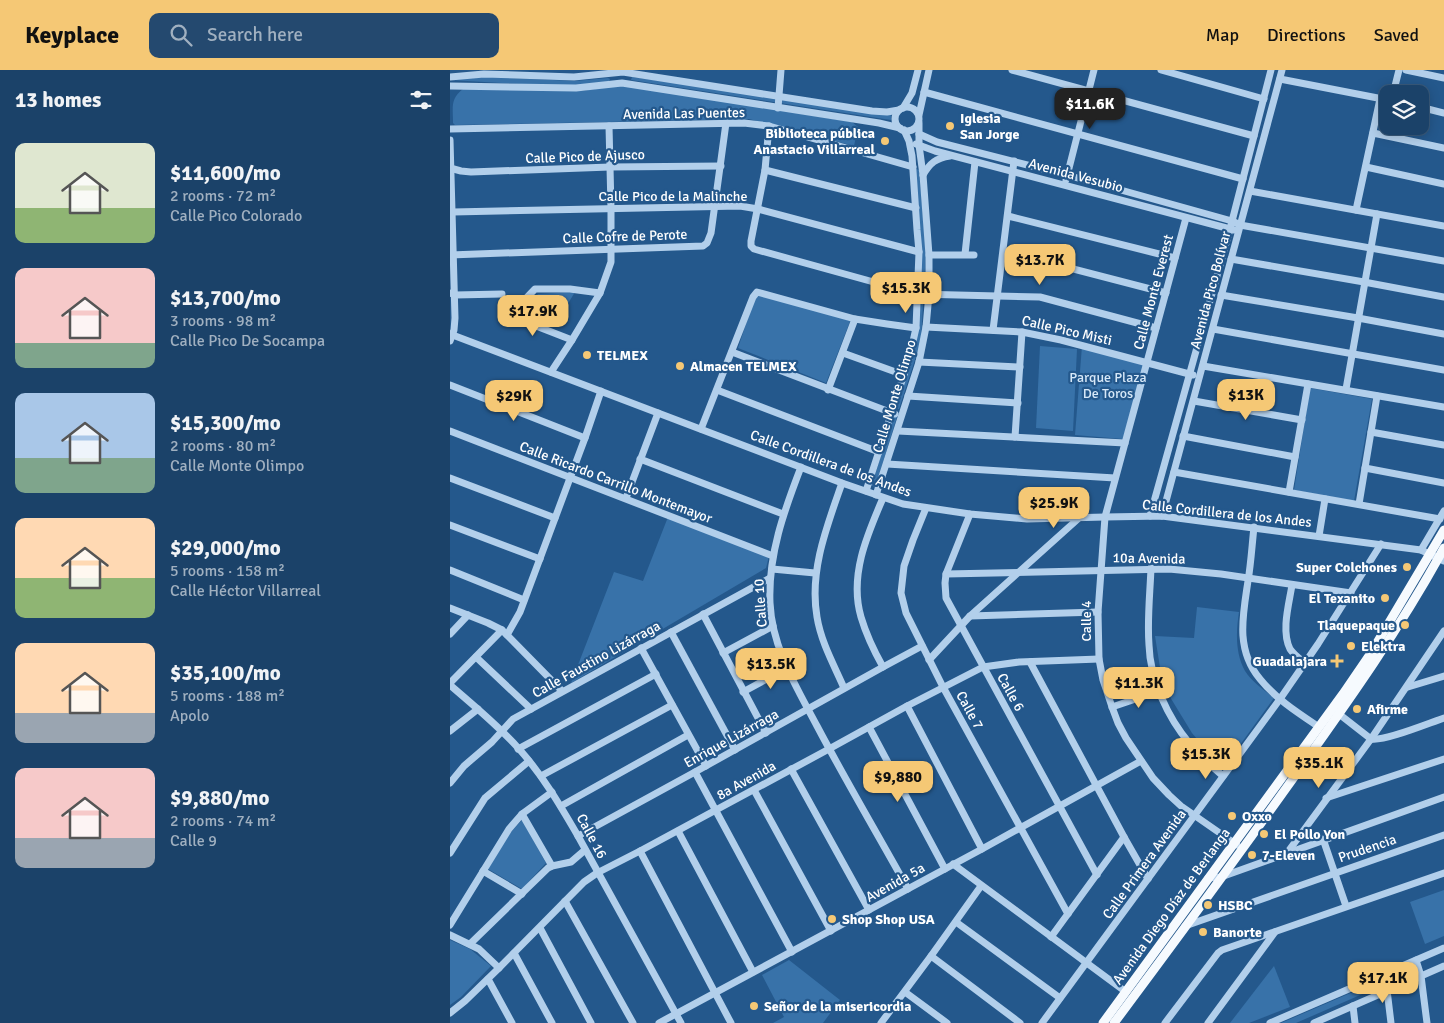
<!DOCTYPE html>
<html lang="en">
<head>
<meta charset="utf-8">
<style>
	body { margin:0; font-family:Signika,sans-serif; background:#24496f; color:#f1f3f6; height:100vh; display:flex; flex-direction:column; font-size:19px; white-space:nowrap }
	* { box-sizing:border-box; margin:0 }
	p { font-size:16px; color:#a0b0c0 }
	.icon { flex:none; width:28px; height:28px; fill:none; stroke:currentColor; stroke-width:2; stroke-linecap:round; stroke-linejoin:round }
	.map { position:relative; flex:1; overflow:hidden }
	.sheet { display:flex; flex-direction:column; background:#1b4269; width:450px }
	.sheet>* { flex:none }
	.tools { position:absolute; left:929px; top:15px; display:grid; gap:10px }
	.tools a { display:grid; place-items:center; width:50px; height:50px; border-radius:10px; background:#1b4269; box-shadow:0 2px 12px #0003,0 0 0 1px #395b7d; font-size:25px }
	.price { position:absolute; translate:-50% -42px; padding:0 11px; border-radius:10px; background:#f5c875; color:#111; font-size:16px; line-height:32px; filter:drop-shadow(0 1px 2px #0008) }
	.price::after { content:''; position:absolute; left:50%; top:30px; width:15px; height:11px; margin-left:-8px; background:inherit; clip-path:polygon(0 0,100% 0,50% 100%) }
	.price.active { background:#222; color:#fff }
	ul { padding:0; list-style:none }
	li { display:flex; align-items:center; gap:15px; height:125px; padding:0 15px }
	li span { display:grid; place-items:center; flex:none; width:140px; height:100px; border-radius:10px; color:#555 }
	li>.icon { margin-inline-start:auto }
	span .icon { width:60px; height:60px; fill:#fffc; stroke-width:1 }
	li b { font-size:21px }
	h2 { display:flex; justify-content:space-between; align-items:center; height:60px; padding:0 15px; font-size:21px }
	header { display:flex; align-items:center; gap:30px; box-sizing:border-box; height:70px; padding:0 25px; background:#f5c875; color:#111 }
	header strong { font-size:24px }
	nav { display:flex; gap:28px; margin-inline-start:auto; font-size:18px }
	.search { width:350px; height:45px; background:#24496f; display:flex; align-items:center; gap:12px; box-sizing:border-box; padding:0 18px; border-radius:10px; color:#a0b0c0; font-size:19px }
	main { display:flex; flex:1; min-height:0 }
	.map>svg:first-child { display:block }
	.green { fill:#3872a9 }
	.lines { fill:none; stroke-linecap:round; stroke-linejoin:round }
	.minor { stroke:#b2cfeb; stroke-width:7 }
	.major { stroke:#f6fafe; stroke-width:9 }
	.poi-dot { fill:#f5c875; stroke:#24588c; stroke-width:2 }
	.labels { text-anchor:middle; stroke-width:4.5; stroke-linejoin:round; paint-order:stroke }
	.street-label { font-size:14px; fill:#fff; stroke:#24588c }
	.poi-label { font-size:14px; font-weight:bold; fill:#fff; stroke:#24588c; text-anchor:start }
	.park-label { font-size:14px; fill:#d7e8f8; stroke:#24588c }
</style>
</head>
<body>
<header>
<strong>Keyplace</strong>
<div class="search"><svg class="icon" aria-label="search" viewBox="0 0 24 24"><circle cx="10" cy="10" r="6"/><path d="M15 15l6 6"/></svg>Search here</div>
<nav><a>Map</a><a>Directions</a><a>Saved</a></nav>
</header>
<main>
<section class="sheet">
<h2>13 homes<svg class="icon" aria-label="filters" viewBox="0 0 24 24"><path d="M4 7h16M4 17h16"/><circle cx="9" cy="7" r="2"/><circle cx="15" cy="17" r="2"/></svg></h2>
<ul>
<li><span style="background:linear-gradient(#dfe7d0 65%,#8fb573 0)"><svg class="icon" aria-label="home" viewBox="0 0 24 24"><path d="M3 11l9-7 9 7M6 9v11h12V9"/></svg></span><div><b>$11,600/mo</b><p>2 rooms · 72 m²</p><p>Calle Pico Colorado</p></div></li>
<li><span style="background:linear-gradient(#f6c9c9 75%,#7fa58c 0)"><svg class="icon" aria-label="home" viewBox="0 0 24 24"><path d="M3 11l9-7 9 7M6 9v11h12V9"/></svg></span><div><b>$13,700/mo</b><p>3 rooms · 98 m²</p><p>Calle Pico De Socampa</p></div></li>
<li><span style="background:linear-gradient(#a9c7e8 65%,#7fa58c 0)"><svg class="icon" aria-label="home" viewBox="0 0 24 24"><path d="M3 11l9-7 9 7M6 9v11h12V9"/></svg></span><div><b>$15,300/mo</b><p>2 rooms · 80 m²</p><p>Calle Monte Olimpo</p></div></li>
<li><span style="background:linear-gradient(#ffd9b3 60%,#8fb573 0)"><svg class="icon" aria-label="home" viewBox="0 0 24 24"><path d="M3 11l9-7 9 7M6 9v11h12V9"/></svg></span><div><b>$29,000/mo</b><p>5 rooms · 158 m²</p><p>Calle Héctor Villarreal</p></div></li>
<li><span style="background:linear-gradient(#ffd9b3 70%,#9aa5b1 0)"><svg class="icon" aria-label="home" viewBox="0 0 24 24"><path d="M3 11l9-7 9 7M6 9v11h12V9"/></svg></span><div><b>$35,100/mo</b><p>5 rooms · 188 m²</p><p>Apolo</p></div></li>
<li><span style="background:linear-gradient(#f6c9c9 70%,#9aa5b1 0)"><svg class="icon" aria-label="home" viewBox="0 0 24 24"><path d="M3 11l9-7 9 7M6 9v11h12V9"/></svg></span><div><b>$9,880/mo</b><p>2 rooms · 74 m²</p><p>Calle 9</p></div></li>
</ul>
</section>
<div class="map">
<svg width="994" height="953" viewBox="0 0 994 953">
	<rect width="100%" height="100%" fill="#24588c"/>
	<g class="green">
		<path d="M35,7L125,11L158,8L160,9L159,11L142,15L124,17L0,10V9Z"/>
		<path d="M182,7L441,43V50L181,10Z"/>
		<path d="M173,15L402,52L408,57L404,76L299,49L5,55L3,53C3,37 0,29 13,19L132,21Z"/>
		<path d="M466,99L469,100L476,181L471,271L449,339H445L467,271Z"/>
		<path d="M125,222L105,255L72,242L88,224Z"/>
		<path d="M306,224L401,249L376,313L288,278Z"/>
		<path d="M590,276L627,279L623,361L586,358Z"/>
		<path d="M632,276L694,293L673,369L625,365Z"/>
		<path d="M860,318L922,329L904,431L844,420Z"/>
		<path d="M443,346L447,347L425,418L422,415Z"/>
		<path d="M218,447L319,486L316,498L121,613L164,502L193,511Z"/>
		<path d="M747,537L789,542C786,561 785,583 795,601C802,612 814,620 824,628L774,697L756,680L742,663L720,627L712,610L705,566L744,568Z"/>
		<path d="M72,750L96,793L72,819L38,799L60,763Z"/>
		<path d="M994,820V866L975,874L960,832Z"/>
		<path d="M0,870L20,879L41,896L11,927L0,935Z"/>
		<path d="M339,890L390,930L373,953H323L334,947L312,905Z"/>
		<path d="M824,896L840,937L799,953H780Z"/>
		<path d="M961,897L963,902L846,953H831Z"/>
	</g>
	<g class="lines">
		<g class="minor">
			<path d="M562,0L804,66"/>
			<path d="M711,0L814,29"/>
			<path d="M956,0L994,8"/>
			<path d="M0,7L34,4L124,7L173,2L422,41L437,42L449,40"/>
			<path d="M830,9L938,30"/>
			<path d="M0,16L126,18L172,13L429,53L450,58"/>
			<path d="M474,22L793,109"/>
			<path d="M943,24L949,0"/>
			<path d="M970,37L994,43"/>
			<circle cx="457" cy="49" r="12"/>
			<path d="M328,38L331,0"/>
			<path d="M453,38L462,23L468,0"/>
			<path d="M469,45L479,0"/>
			<path d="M319,56L315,100L301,171V176L304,179L467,224L590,227L706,258"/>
			<path d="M0,59L294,53L319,56L463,97"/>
			<path d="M923,63L994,78"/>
			<path d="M469,64L487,72L617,105L782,151L790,155L994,191"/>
			<path d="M0,70L5,248L4,260L0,271"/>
			<path d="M466,74L485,81L784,160"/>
			<path d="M916,97L994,114"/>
			<path d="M0,98L11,101L21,102L160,97L271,96"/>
			<path d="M315,100L466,138"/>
			<path d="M473,105C480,93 486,88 500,86"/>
			<path d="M616,110L644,0"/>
			<path d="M800,121L994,156"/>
			<path d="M906,140L930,29"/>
			<path d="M3,142L290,136L308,139L469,182"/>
			<path d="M558,146L725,188"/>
			<path d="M736,148L655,447L648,542L649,589L653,610L662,637L668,653L676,668L703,708L719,725L731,736L787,775"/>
			<path d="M554,181L716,223"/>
			<path d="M515,184L525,92"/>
			<path d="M0,185L253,176L257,173L261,163L276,53"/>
			<path d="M479,185H524"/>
			<path d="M781,189L914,212L994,227"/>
			<path d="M0,223L5,225L52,224"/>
			<path d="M771,225L908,248L994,264"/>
			<path d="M476,257L572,262L611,270L743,305"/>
			<path d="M763,259L994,300"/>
			<path d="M543,260L564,91"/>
			<path d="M0,264L392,413L453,434L520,444L577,449L655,447L712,446L971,480L994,491"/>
			<path d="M122,270L63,247L62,246V243L85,219H120L150,223"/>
			<path d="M282,282L445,344"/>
			<path d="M393,283L454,305"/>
			<path d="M469,292L570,297"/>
			<path d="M753,296L994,337"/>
			<path d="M101,302L122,270L150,223L161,192V138L159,56"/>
			<path d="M0,315L135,368"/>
			<path d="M896,319L927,144"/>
			<path d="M267,320L429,382"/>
			<path d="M378,320L405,249"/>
			<path d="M458,326L568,333"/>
			<path d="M744,331L852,350"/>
			<path d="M251,359L303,227L307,222L405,249L437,254L466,258"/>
			<path d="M0,361L323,486"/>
			<path d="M448,361L675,373"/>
			<path d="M921,362L994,375"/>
			<path d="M733,366L845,387"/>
			<path d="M565,367L572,262"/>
			<path d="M190,389L333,444"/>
			<path d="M437,394L665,408"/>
			<path d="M351,397C334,441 318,485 320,533C322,578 347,618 367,656C396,711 428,765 458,819"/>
			<path d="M915,398L994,413"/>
			<path d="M724,402L990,449"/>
			<path d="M0,408L105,448"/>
			<path d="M392,413C377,456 359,501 367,547C371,572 384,595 394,618"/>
			<path d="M416,421L459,289L466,258L469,182L467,160L462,86L459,71L454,60"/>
			<path d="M839,422L858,314"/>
			<path d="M426,425L469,292L476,257L479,224V185L473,105L469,75V53"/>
			<path d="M176,428L208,343"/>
			<path d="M909,434L927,326"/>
			<path d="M476,438L463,470L454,496L451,523L456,543L493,617L618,844"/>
			<path d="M520,444L496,504L495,513L496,528L647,805"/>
			<path d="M700,446L780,159L821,0"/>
			<path d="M712,446L832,0"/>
			<path d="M0,455L90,489"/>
			<path d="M804,457C802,475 801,493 798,511C793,545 785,579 810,609C826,629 848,643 869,657"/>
			<path d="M869,466L875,429"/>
			<path d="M971,480L994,441"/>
			<path d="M701,498C700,524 697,550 699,575C700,610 718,648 740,674C749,686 762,696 773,706"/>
			<path d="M322,499L365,503"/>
			<path d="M0,500L74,530"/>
			<path d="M496,504L719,499L771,504L901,523"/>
			<path d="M842,515C839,534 831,561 840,579C844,585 850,589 855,593"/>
			<path d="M0,538L38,553L52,560L112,621"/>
			<path d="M253,544L316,663"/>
			<path d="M520,546L648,542"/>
			<path d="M221,562L285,680"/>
			<path d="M0,564L18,545"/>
			<path d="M57,565L70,542L135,368L151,321"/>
			<path d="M191,578L256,696"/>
			<path d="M273,583L323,556"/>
			<path d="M26,587L81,639"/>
			<path d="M479,590L520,546L629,448"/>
			<path d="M580,592L674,767L698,809"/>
			<path d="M433,597C424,581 416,564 411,547C399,506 417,465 433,428"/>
			<path d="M0,613L52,560"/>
			<path d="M0,615C24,636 49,656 70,680C93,706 110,735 128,766L231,953"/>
			<path d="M958,617L994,606"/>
			<path d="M293,622L337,598"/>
			<path d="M457,636L532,779"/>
			<path d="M662,637L709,621"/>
			<path d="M889,644L921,669C933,672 979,653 994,648"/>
			<path d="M419,657L495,799"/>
			<path d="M0,661L28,639"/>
			<path d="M68,679L206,604"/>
			<path d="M341,699L419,840"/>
			<path d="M245,702L342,882"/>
			<path d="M91,706L222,635"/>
			<path d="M0,713L14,696L42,672L63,649L320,508"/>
			<path d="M304,720L381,861"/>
			<path d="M876,728L994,689"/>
			<path d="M111,736L238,665"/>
			<path d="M72,744L102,796"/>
			<path d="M228,761L303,902"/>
			<path d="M128,766L245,702L433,597L472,576"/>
			<path d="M873,769L896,836"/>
			<path d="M190,781L281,953"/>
			<path d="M0,783L35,728L79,691"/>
			<path d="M837,783L921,669L994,561"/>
			<path d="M503,794L676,922"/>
			<path d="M33,801L72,824"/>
			<path d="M758,808L771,807L994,727"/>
			<path d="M115,831L183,953"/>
			<path d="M506,852L610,928"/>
			<path d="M0,855L59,759L72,744L102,722"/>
			<path d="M735,856L994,765"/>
			<path d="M90,858L141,953"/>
			<path d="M0,865L29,879L49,898"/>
			<path d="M601,867L674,767"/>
			<path d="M20,874L98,798L102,796L121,792L135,780"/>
			<path d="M64,883L102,953"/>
			<path d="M481,886L570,953"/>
			<path d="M966,890L971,906L977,953"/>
			<path d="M38,909L62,953"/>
			<path d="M937,920L941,953"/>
			<path d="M455,922L497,953"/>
			<path d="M903,936L905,953"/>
			<path d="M0,943L15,931L49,898L134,812L147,803L190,781L379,679L457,636L533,597L569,592L649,589"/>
			<path d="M209,953L532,779L691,691"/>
			<path d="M431,953L481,886L531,816"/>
			<path d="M592,953L830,629L868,574L931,474"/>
			<path d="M715,953L768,883L772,880L994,803"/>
			<path d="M758,953L825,862"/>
			<path d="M820,953L994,878"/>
			<path d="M864,953L994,896"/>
		</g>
		<g class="major">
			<path d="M653,953L893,624L921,583L994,460"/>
			<path d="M664,953C726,870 787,787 847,703C899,630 951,557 994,478"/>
		</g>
	</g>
	<g class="poi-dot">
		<circle cx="500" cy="56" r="5"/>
		<circle cx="435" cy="71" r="5"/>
		<circle cx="137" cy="285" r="5"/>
		<circle cx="230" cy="296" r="5"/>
		<circle cx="957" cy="497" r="5"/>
		<circle cx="935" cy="528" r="5"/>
		<circle cx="955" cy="555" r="5"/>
		<circle cx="901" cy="576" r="5"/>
		<path d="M884.5 583.5h5v5h5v5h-5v5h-5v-5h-5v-5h5z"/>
		<circle cx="907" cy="639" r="5"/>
		<circle cx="782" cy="746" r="5"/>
		<circle cx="814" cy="764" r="5"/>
		<circle cx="802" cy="785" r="5"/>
		<circle cx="758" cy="835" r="5"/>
		<circle cx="382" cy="849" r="5"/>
		<circle cx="753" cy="862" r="5"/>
		<circle cx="304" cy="936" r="5"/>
	</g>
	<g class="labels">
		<g class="street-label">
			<text transform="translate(234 43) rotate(-1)" y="5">Avenida Las Puentes</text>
			<text transform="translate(135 86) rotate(-2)" y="5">Calle Pico de Ajusco</text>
			<text transform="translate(626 105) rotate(15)" y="5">Avenida Vesubio</text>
			<text x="223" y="131">Calle Pico de la Malinche</text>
			<text transform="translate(175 166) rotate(-2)" y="5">Calle Cofre de Perote</text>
			<text transform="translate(760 220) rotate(-75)" y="5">Avenida Pico Bolívar</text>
			<text transform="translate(703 222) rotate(-75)" y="5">Calle Monte Everest</text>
			<text transform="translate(617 260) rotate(13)" y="5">Calle Pico Misti</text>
			<text transform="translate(444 326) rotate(-73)" y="5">Calle Monte Olimpo</text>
			<text transform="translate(381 393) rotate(20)" y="5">Calle Cordillera de los Andes</text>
			<text transform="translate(166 412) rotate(21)" y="5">Calle Ricardo Carrillo Montemayor</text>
			<text transform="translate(777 443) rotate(6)" y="5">Calle Cordillera de los Andes</text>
			<text transform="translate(699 488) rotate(1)" y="5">10a Avenida</text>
			<text transform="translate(310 533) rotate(-94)" y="5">Calle 10</text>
			<text transform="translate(636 551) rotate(-90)" y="5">Calle 4</text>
			<text transform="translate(146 589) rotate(-29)" y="5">Calle Faustino Lizárraga</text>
			<text transform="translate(561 622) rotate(61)" y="5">Calle 6</text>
			<text transform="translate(520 640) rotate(61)" y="5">Calle 7</text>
			<text transform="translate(281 668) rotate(-29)" y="5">Enrique Lizárraga</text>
			<text transform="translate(296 710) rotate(-29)" y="5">8a Avenida</text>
			<text transform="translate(142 766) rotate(62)" y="5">Calle 16</text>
			<text transform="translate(917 778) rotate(-19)" y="5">Prudencia</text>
			<text transform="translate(694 794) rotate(-54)" y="5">Calle Primera Avenida</text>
			<text transform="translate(445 812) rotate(-29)" y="5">Avenida 5a</text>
			<text transform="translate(721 836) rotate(-54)" y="5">Avenida Diego Díaz de Berlanga</text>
		</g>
		<g class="poi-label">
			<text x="510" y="53">Iglesia<tspan x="510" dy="16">San Jorge</tspan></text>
			<text x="425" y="68" text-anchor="end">Biblioteca pública<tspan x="425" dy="16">Anastacio Villarreal</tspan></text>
			<text x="147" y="290">TELMEX</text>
			<text x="240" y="301">Almacen TELMEX</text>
			<text x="947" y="502" text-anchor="end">Super Colchones</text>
			<text x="925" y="533" text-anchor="end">El Texanito</text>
			<text x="945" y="560" text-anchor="end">Tlaquepaque</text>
			<text x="911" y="581">Elektra</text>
			<text x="877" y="596" text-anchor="end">Guadalajara</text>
			<text x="917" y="644">Afirme</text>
			<text x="792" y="751">Oxxo</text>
			<text x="824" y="769">El Pollo Yon</text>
			<text x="812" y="790">7-Eleven</text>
			<text x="768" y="840">HSBC</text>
			<text x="392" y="854">Shop Shop USA</text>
			<text x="763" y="867">Banorte</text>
			<text x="314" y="941">Señor de la misericordia</text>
		</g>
		<g class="park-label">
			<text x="658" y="312">Parque Plaza<tspan x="658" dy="16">De Toros</tspan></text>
		</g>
	</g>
</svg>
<div class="tools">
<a><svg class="icon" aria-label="layers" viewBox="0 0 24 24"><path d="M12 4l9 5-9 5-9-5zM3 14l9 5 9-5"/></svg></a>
</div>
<b class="price active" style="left:640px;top:60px">$11.6K</b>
<b class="price" style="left:590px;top:216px">$13.7K</b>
<b class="price" style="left:456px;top:244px">$15.3K</b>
<b class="price" style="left:83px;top:267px">$17.9K</b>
<b class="price" style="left:796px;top:351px">$13K</b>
<b class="price" style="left:64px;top:352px">$29K</b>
<b class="price" style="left:604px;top:459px">$25.9K</b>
<b class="price" style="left:321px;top:620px">$13.5K</b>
<b class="price" style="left:689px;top:639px">$11.3K</b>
<b class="price" style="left:756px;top:710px">$15.3K</b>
<b class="price" style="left:869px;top:719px">$35.1K</b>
<b class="price" style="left:448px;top:733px">$9,880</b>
<b class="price" style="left:933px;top:934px">$17.1K</b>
</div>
</main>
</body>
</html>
